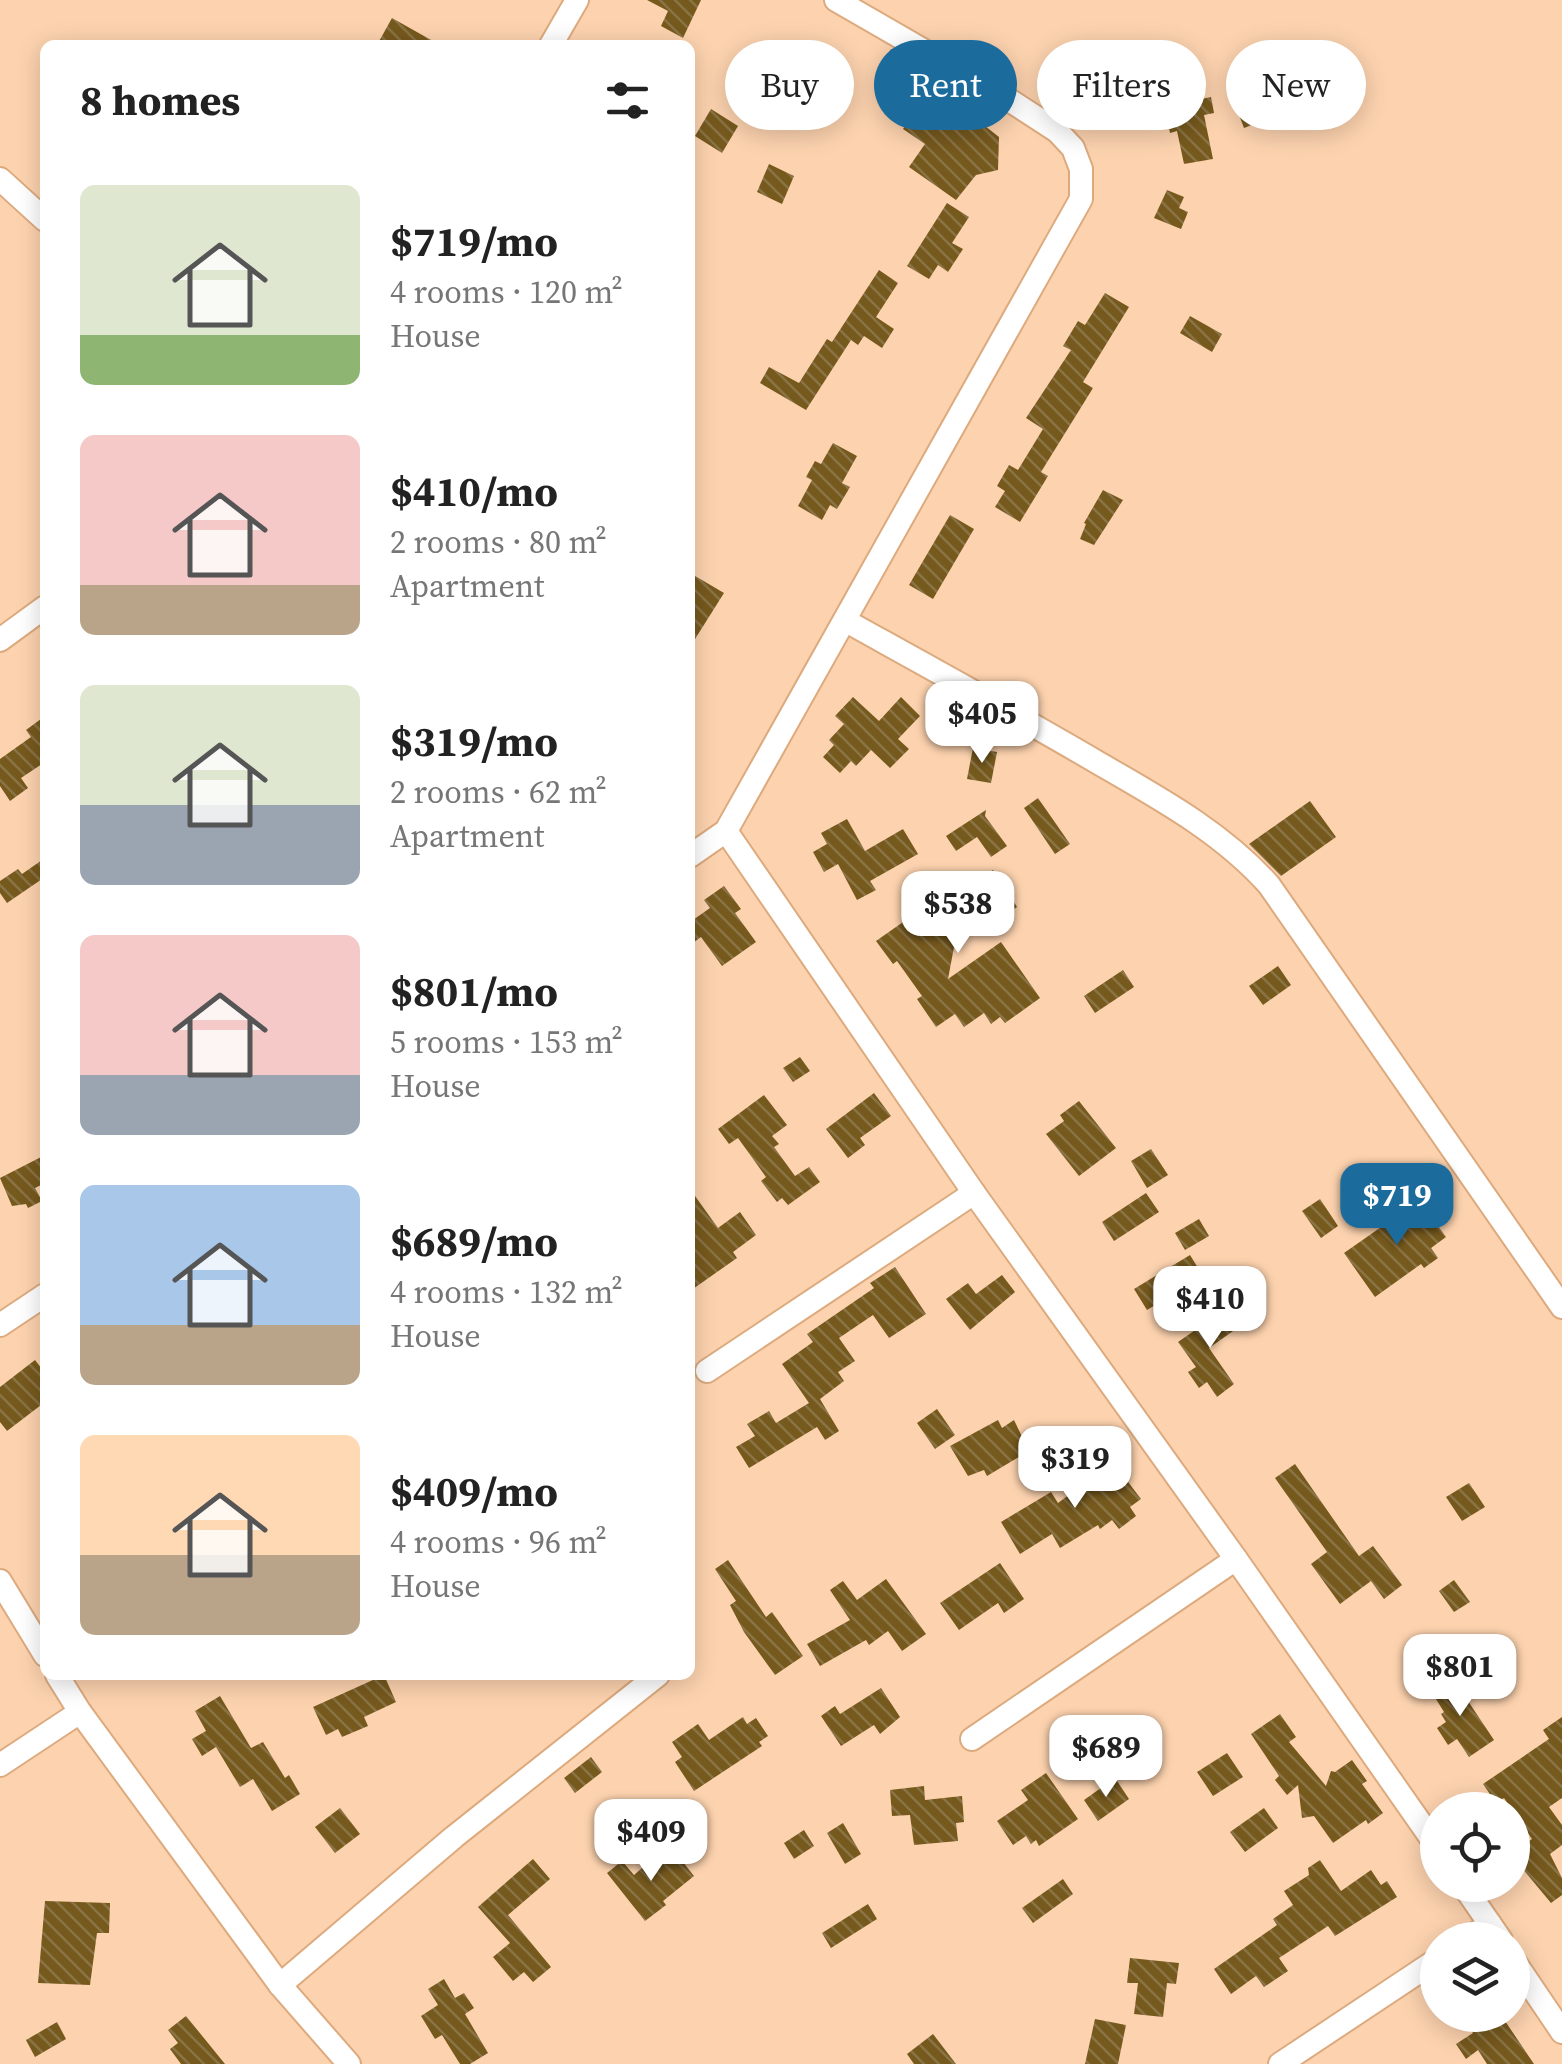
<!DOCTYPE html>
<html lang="en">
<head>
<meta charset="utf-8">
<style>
	body { margin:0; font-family:"Source Serif 4",serif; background:#f2f2f2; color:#222; height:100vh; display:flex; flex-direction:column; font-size:38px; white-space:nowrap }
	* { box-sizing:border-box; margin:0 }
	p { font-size:32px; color:#767676 }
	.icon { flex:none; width:55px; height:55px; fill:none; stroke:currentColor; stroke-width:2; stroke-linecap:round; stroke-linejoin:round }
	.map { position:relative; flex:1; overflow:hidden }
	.details { position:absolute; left:40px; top:40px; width:655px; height:1640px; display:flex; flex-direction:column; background:#fff; border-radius:15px; box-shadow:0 5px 25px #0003 }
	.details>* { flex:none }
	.guide { position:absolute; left:725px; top:40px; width:685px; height:90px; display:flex; gap:20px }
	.fabs { position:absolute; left:1420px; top:1792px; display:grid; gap:20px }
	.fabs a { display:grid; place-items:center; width:110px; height:110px; border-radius:50%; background:#fff; box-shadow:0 5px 25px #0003; font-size:50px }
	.price { position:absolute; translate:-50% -85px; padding:0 22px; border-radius:20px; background:#fff; color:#222; font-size:32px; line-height:65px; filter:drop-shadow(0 2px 5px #0008) }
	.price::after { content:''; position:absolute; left:50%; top:60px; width:30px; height:22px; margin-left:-15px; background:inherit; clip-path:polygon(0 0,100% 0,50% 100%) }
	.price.selected { background:#1c6b9d; color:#fff }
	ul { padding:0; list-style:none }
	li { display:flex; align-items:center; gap:30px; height:250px; padding:0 40px }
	li span { display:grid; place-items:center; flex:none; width:280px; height:200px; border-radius:15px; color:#555 }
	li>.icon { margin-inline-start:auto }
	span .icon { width:120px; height:120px; fill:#fffc; stroke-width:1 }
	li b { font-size:42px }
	h2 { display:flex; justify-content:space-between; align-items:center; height:120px; padding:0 40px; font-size:42px }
	.chip { padding:0 35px; border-radius:45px; background:#fff; box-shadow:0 5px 25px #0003; font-size:35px; line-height:90px }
	.chip.selected { background:#1c6b9d; color:#fff }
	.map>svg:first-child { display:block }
	.building { fill:url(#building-back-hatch) }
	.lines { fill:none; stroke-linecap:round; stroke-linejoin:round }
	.minor-casing { stroke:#ddaa7e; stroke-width:26 }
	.minor { stroke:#fff; stroke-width:22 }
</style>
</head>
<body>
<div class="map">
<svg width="1562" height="2064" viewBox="0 0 1562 2064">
	<defs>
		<pattern id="building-back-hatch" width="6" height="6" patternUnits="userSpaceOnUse" patternTransform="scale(2.5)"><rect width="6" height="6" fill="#76591d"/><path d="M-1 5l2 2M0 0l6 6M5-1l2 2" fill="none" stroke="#8a7345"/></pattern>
	</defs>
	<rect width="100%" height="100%" fill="#fdd3af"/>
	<g class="building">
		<path d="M647,0H701L683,38L661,26L668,11Z"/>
		<path d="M392,18L440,45H377Z"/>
		<path d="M891,49L932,72L916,98L877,73Z"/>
		<path d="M1195,69L1201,99L1211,97L1214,113L1204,115L1213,159L1184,164L1177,131L1170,133L1164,105L1179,102L1173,73Z"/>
		<path d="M952,100L999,137L998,170L976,175L956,200L909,167L925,144L903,129L912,115L934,127Z"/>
		<path d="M1254,100L1262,121L1244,128L1236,107Z"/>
		<path d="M711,109L738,126L722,153L695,136Z"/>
		<path d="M769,164L794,176L782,204L757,192Z"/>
		<path d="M1167,190L1184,197L1179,208L1188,212L1181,229L1154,218Z"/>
		<path d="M947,203L969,217L952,243L963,249L948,272L938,265L929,279L907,266Z"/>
		<path d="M879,270L898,283L876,317L894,329L882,348L864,336L858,345L851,340L806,410L760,383L769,367L799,383L827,339L832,342Z"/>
		<path d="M1105,293L1129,307L1083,382L1093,388L1041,472L1048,476L1020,522L995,507L1005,491L997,486L1009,465L1018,470L1043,429L1026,418L1071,350L1063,346L1078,321L1085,325Z"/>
		<path d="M1190,316L1222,334L1212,352L1180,333Z"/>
		<path d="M833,443L857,456L842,483L850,487L837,509L830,505L822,520L798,506L812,480L806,477L815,461L821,464Z"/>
		<path d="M1103,490L1123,500L1094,545L1080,539L1086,524L1084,523Z"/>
		<path d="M950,515L974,529L933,599L909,585Z"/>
		<path d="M690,573L724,593L690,647Z"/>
		<path d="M853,697L879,721L901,697L920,716L898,739L909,749L890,768L871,750L856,766L851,761L840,773L823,757L834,745L829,740L844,724L835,716Z"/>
		<path d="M45,716V762L21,778L28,788L10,801L0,786V759L31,737L26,730Z"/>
		<path d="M973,748L997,752L991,783L967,779Z"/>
		<path d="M1038,798L1070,844L1055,854L1024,808Z"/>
		<path d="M1310,801L1336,837L1281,876L1249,844Z"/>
		<path d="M986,810L985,816L1007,846L991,857L977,837L956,851L946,836Z"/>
		<path d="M847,819L865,851L903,829L918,854L870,881L876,890L857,900L838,864L824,872L813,852L827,844L821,833Z"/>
		<path d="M45,858V877L7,903L0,893V881L18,869L22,874Z"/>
		<path d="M993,870L1017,907L995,922L989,912L980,918L964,894L948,979L1001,942L1040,998L1005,1023L1000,1017L991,1024L984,1013L964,1027L955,1014L936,1027L917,999L922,996L897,961L893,964L876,941L916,913L907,900L940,877L954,896Z"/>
		<path d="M724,886L741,909L735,913L756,942L722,966L701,937L690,945V922L710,908L704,900Z"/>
		<path d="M1278,966L1291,985L1263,1005L1249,986Z"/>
		<path d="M1123,970L1134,987L1095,1013L1084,996Z"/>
		<path d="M800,1057L810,1071L793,1082L783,1068Z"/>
		<path d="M874,1093L891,1116L860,1138L865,1145L848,1158L826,1129Z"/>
		<path d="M764,1095L787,1125L772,1136L779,1144L774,1147L795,1176L809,1167L820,1182L788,1205L782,1198L777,1202L761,1181L766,1177L738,1138L729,1144L718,1129Z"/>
		<path d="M1079,1101L1116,1148L1079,1176L1046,1134L1064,1121L1060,1115Z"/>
		<path d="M1151,1149L1168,1175L1147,1188L1131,1161Z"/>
		<path d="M45,1155V1183L35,1188L42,1201L28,1208L26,1204L12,1206L0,1178Z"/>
		<path d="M690,1189L718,1228L740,1212L756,1235L733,1252L737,1258L690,1291Z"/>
		<path d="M1146,1193L1159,1212L1114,1241L1102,1222Z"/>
		<path d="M1424,1197L1437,1216L1433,1219L1446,1237L1431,1248L1438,1258L1424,1268L1421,1264L1375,1297L1344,1253Z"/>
		<path d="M1320,1199L1338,1226L1321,1238L1302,1211Z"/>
		<path d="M1199,1219L1209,1236L1185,1250L1175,1233Z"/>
		<path d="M1190,1255L1203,1276L1147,1310L1134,1289Z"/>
		<path d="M895,1267L926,1314L889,1338L873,1315L839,1338L855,1361L838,1372L844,1381L820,1399L839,1431L825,1440L817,1427L749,1468L736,1447L755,1436L747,1424L769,1411L776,1423L809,1403L782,1364L813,1342L807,1334L874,1288L870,1283Z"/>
		<path d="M1002,1275L1015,1292L970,1330L946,1299L968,1283L976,1294Z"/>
		<path d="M1230,1306L1243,1324L1209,1348L1234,1384L1217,1397L1207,1382L1199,1388L1188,1372L1196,1367L1178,1342Z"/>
		<path d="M35,1360L45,1373V1402L7,1431L0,1422V1387Z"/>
		<path d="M937,1409L955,1435L935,1449L917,1423Z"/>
		<path d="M998,1420L1002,1428L1014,1420L1029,1451L987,1476L984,1470L968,1476L950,1446Z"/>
		<path d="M1113,1462L1141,1499L1130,1507L1136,1516L1119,1529L1112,1520L1100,1529L1098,1525L1060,1548L1052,1534L1020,1554L1001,1522L1051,1492L1058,1503Z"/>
		<path d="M1295,1464L1359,1556L1373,1546L1402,1585L1384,1599L1371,1581L1340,1604L1311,1564L1327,1552L1275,1478Z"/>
		<path d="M1469,1483L1485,1507L1462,1521L1446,1497Z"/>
		<path d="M728,1560L766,1617L772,1612L803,1656L775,1675L744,1632L730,1605L736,1601L715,1569Z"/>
		<path d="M1000,1563L1024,1599L1004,1613L998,1603L959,1630L940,1603Z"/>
		<path d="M886,1579L926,1634L902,1651L888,1631L869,1645L866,1640L820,1666L807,1644L850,1620L830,1590L843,1581L857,1600Z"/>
		<path d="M1454,1580L1470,1602L1454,1612L1439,1591Z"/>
		<path d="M384,1675L396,1702L364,1717L368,1726L342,1737L338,1729L326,1735L313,1707Z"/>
		<path d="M1452,1677L1494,1740L1469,1757L1457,1739L1448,1745L1437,1728L1446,1722L1441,1714L1444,1712L1431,1691Z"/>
		<path d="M881,1688L900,1717L880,1734L874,1725L841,1746L821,1716L835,1706L840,1714Z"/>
		<path d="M220,1696L251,1748L263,1742L285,1778L289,1775L300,1794L272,1811L253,1779L240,1787L216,1747L202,1756L192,1739L206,1731L195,1711Z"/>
		<path d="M1280,1714L1296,1737L1289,1742L1326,1786L1331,1771L1335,1772L1352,1760L1367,1781L1362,1784L1383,1813L1368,1824L1366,1820L1333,1843L1314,1816L1302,1818L1298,1785L1287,1795L1275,1780L1279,1776L1251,1734Z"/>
		<path d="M743,1717L747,1724L756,1718L768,1736L759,1742L762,1746L694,1791L675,1762L682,1757L672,1742L698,1724L709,1740Z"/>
		<path d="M1562,1717V1798L1549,1807L1562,1825V1845L1550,1854L1562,1878V1895L1551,1903L1512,1856V1853L1532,1839L1504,1798L1496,1803L1483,1784L1549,1739L1543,1730Z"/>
		<path d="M1227,1753L1243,1777L1213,1796L1197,1772Z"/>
		<path d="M591,1757L602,1772L575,1793L564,1778Z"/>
		<path d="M1046,1773L1078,1819L1039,1846L1036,1840L1031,1844L1026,1836L1013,1845L997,1821L1028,1800L1021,1790Z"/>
		<path d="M1115,1778L1129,1799L1098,1821L1084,1800Z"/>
		<path d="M924,1786L925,1800L962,1796L964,1822L956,1823L958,1841L914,1845L910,1815L892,1816L890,1790Z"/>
		<path d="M340,1808L360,1834L335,1853L315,1827Z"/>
		<path d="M1264,1808L1278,1828L1245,1852L1230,1832Z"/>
		<path d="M843,1823L861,1854L845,1864L827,1833Z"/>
		<path d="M804,1830L814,1846L794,1859L784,1843Z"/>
		<path d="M675,1852L694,1876L663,1901L666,1905L645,1921L607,1873L622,1861L634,1875L642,1868L647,1874Z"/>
		<path d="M533,1859L550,1879L508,1915L551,1967L533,1982L524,1972L513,1981L493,1957L510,1943L478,1907Z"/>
		<path d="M1320,1860L1341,1891L1371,1870L1381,1885L1387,1881L1397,1897L1335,1936L1328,1926L1279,1958L1288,1971L1264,1987L1256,1976L1231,1994L1214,1969L1277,1925L1273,1919L1293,1905L1284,1891L1309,1875L1308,1868Z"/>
		<path d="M1063,1879L1073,1894L1033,1923L1022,1908Z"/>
		<path d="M45,1901L110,1903L109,1933H97L90,1985L38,1983Z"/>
		<path d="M868,1904L877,1919L831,1948L822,1933Z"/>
		<path d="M1130,1958L1179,1963L1176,1984L1167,1983L1163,2017L1134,2014L1138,1983H1127Z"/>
		<path d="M444,1979L455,1998L464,1993L474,2008L465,2014L488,2053L470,2064H460L442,2035L435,2039L421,2016L438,2005L428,1989Z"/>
		<path d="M1461,2015H1501L1534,2064H1487L1478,2050L1466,2059L1456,2044L1473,2033Z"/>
		<path d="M186,2016L225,2064H181L170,2049L178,2043L168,2030Z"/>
		<path d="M1095,2019L1126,2025L1118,2064H1085Z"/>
		<path d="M57,2022L66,2039L35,2057L26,2040Z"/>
		<path d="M933,2034L956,2064H914L907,2054Z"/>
	</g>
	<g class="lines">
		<defs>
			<g id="minor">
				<path d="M551,45L577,0"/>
				<path d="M0,179L45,220"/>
				<path d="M846,621C929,667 1013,713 1095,761C1157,797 1221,831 1269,885L1562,1307"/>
				<path d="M0,640L45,607"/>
				<path d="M726,831L974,1193L1236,1559L1438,1848"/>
				<path d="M690,856L726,831L1081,199V169L1073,148L1057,131L1006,98L836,0"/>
				<path d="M0,1325L45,1295"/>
				<path d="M707,1371L974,1193"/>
				<path d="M0,1581L45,1655"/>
				<path d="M57,1675L80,1712L280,1985L349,2064"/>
				<path d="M972,1739L1236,1559"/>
				<path d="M0,1765L80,1712"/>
				<path d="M1463,1885L1501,1940"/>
				<path d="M1466,1940L1490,1924"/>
				<path d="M1512,1958L1562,2032"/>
				<path d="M280,1985L454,1837L658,1675"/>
				<path d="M1280,2064L1438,1959"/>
			</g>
		</defs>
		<use href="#minor" class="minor-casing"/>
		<use href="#minor" class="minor"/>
	</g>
</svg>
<div class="fabs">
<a><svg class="icon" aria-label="locate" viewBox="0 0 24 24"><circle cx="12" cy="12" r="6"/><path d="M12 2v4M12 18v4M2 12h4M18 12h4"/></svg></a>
<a><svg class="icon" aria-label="layers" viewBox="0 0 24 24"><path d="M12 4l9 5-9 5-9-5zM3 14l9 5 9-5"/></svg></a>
</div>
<b class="price" style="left:982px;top:766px">$405</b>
<b class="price" style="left:958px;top:956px">$538</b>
<b class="price selected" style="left:1397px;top:1248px">$719</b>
<b class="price" style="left:1210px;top:1351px">$410</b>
<b class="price" style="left:1075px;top:1511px">$319</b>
<b class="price" style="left:1460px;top:1719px">$801</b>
<b class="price" style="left:1106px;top:1800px">$689</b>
<b class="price" style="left:651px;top:1884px">$409</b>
<div class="guide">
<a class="chip">Buy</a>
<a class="chip selected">Rent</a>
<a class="chip">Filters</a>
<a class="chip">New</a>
</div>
<section class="details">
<h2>8 homes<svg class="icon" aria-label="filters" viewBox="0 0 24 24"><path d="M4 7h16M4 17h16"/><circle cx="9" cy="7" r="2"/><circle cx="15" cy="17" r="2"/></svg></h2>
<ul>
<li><span style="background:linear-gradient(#dfe7d0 75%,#8fb573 0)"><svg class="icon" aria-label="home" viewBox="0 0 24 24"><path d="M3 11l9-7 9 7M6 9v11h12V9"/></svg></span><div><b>$719/mo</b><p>4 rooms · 120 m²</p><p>House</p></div></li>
<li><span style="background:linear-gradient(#f6c9c9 75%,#b9a48a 0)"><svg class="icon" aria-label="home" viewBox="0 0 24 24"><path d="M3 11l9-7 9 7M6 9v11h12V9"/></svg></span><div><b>$410/mo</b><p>2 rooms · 80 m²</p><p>Apartment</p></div></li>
<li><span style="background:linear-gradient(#dfe7d0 60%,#9aa5b1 0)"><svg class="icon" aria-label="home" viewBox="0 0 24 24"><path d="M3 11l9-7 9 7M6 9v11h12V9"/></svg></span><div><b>$319/mo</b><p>2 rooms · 62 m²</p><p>Apartment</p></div></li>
<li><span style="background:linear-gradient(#f6c9c9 70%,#9aa5b1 0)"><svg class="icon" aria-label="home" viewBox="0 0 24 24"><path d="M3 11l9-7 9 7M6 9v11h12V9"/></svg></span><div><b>$801/mo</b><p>5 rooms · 153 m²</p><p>House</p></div></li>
<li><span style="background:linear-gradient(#a9c7e8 70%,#b9a48a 0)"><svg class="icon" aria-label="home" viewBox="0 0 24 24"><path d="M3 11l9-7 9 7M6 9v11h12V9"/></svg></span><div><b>$689/mo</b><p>4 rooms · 132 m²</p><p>House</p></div></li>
<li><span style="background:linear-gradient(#ffd9b3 60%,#b9a48a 0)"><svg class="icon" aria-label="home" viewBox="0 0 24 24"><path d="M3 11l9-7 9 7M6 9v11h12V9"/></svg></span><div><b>$409/mo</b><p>4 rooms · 96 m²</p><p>House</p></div></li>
</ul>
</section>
</div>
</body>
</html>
